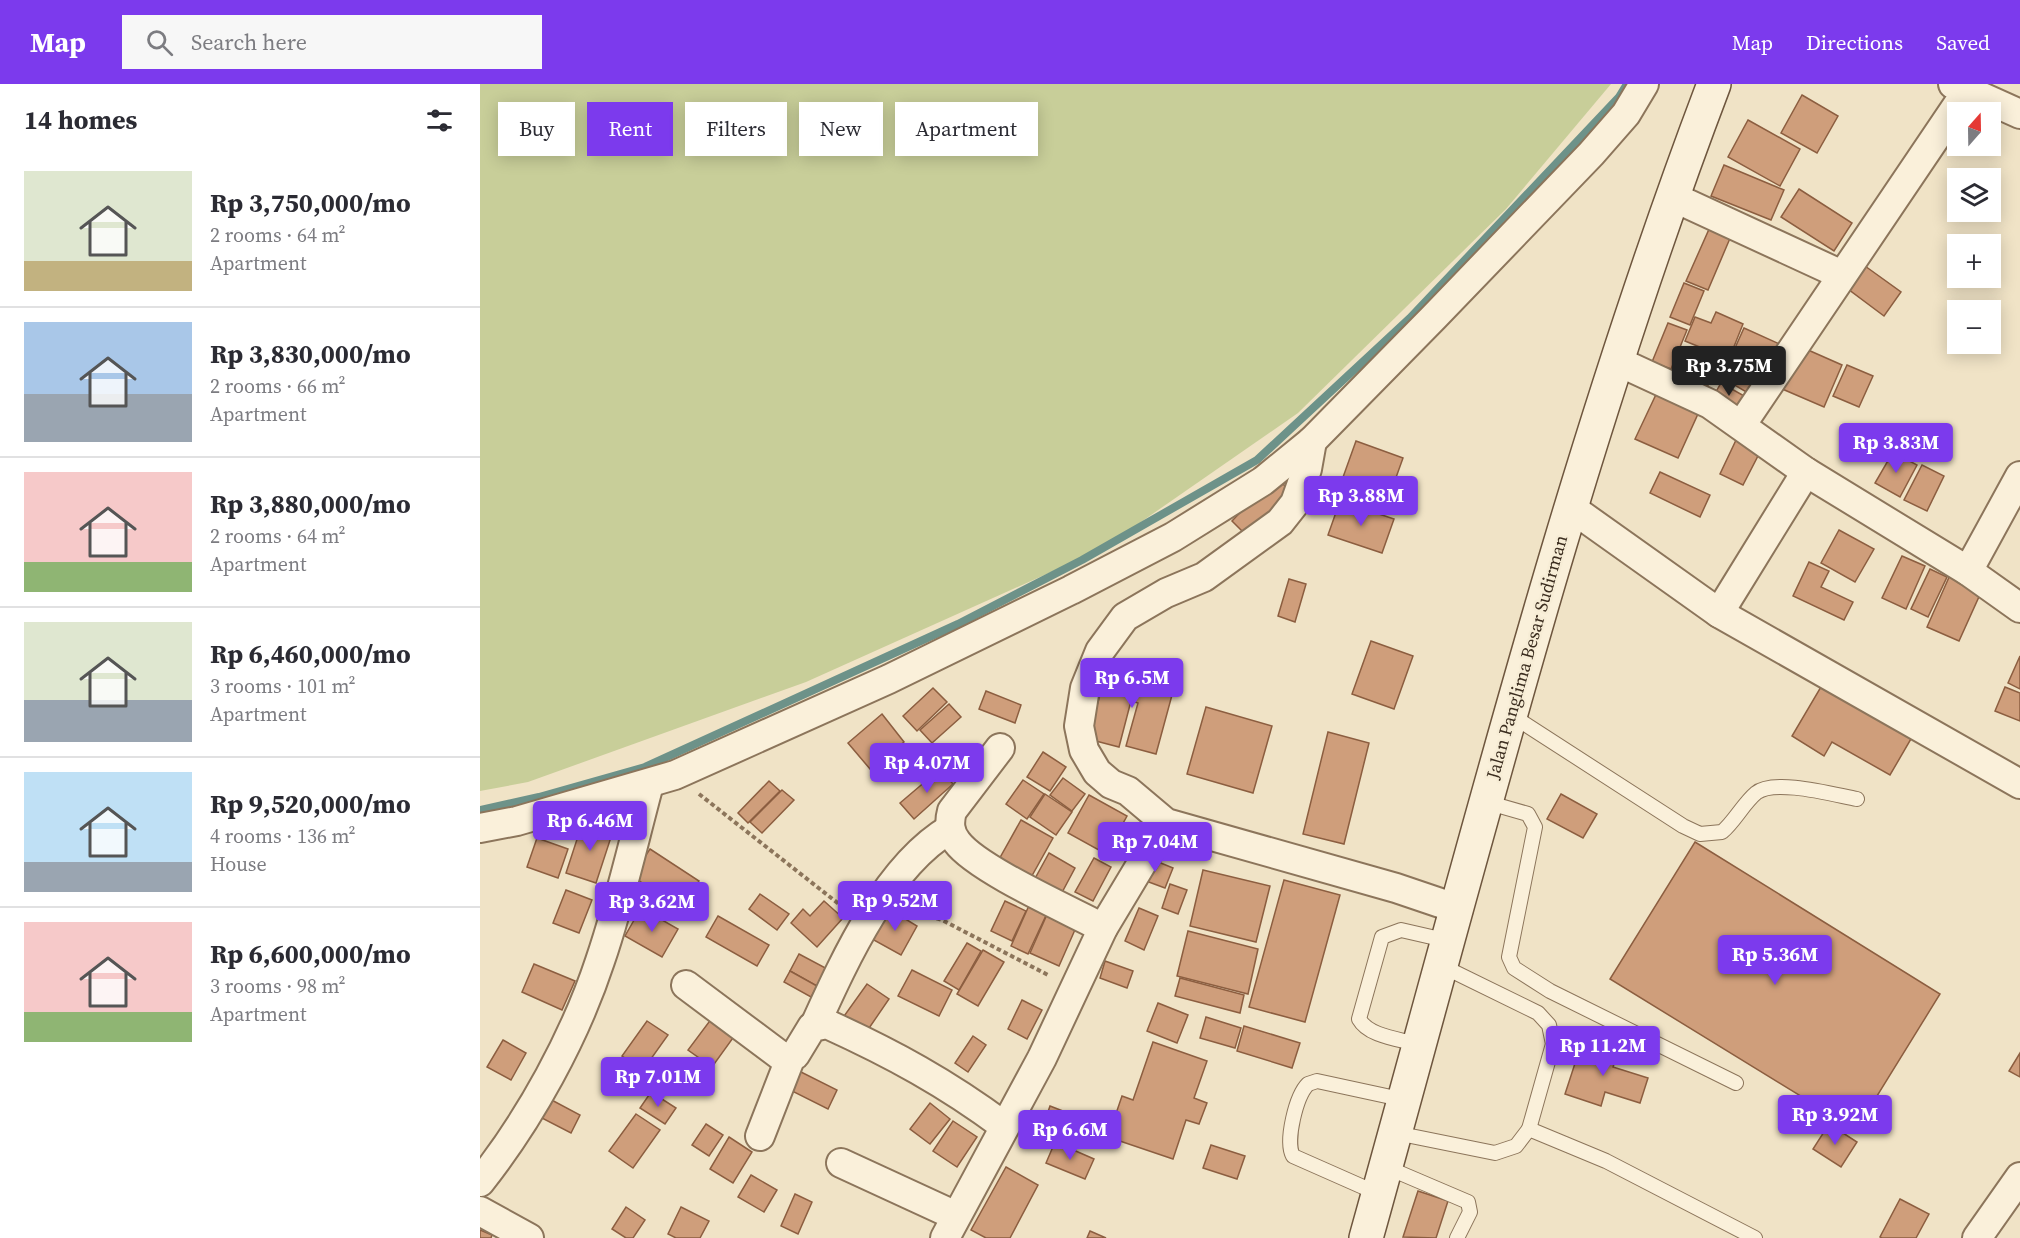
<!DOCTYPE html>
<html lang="en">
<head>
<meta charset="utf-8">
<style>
	body { margin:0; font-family:"Source Serif 4",serif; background:#f7f7f7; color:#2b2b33; height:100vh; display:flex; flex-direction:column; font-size:22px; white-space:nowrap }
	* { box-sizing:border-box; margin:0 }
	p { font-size:20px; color:#7c7c81 }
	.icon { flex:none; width:33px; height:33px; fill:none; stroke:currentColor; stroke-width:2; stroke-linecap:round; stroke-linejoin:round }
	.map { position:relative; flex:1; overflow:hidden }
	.drawer { display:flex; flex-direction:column; background:#fff; width:480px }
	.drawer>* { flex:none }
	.guide { position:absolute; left:18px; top:18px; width:570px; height:54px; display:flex; gap:12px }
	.needle { width:39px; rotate:20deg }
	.buttons { position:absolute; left:1467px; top:18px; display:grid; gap:12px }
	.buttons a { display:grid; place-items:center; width:54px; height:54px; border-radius:0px; background:#fff; box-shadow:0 3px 15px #0003; font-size:30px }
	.price { position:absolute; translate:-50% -51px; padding:0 14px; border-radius:6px; background:#7c3aed; color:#fff; font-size:20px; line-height:39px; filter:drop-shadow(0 2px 3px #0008) }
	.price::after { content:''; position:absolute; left:50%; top:36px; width:18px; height:14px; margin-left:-9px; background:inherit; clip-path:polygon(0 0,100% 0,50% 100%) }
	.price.on { background:#222; color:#fff }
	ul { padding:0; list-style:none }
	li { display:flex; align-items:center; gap:18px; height:150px; padding:0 24px }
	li+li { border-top:2px solid #e1e1e2 }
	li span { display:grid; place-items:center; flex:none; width:168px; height:120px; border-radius:0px; color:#555 }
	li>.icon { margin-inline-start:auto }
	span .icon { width:72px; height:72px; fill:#fffc; stroke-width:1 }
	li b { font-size:26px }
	h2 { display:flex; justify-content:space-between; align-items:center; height:72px; padding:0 24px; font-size:26px }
	.chip { padding:0 21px; border-radius:0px; background:#fff; box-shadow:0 3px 15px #0003; font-size:21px; line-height:54px }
	.chip.on { background:#7c3aed; color:#fff }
	header { display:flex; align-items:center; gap:36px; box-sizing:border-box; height:84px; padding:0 30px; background:#7c3aed; color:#fff }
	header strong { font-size:28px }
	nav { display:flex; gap:33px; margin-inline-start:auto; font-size:21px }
	.search { width:420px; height:54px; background:#f7f7f7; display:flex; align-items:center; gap:15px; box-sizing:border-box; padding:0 21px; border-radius:0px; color:#7c7c81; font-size:22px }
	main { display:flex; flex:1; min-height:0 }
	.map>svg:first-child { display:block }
	.green { fill:#c8ce99 }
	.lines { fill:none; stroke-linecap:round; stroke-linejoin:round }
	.stream { stroke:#6d9289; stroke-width:8 }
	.building { fill:#cf9e7b; stroke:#8c5e40; stroke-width:1.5 }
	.service-casing { stroke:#8c755b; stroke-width:16 }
	.minor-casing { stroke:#8c755b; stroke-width:32 }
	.secondary-casing { stroke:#6e563e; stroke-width:36 }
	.path { stroke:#8c755b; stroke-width:4; stroke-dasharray:4.5 3; stroke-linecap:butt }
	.service { stroke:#faf0da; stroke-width:14 }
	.minor { stroke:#faf0da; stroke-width:28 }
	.secondary { stroke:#faf0da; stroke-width:33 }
	.labels { text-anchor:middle; stroke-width:5; stroke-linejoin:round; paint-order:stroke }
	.street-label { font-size:18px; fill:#3b2d1f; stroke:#f7edd6 }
</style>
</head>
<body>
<header>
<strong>Map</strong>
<div class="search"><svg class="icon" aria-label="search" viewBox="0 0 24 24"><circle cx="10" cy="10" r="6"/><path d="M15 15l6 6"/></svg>Search here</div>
<nav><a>Map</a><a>Directions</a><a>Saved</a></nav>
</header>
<main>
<section class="drawer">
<h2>14 homes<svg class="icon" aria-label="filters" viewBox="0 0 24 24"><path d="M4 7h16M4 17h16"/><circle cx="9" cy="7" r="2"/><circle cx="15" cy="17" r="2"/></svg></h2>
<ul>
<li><span style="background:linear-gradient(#dfe7d0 75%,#c2b280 0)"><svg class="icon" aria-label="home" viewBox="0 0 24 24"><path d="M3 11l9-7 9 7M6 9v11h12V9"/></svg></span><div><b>Rp 3,750,000/mo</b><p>2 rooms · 64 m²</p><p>Apartment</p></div></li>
<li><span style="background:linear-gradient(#a9c7e8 60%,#9aa5b1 0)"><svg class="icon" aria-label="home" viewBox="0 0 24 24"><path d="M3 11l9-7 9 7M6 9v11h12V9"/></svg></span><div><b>Rp 3,830,000/mo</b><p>2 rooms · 66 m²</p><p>Apartment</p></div></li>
<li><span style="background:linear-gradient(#f6c9c9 75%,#8fb573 0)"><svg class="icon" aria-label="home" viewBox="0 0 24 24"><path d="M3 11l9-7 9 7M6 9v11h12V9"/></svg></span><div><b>Rp 3,880,000/mo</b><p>2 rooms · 64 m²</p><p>Apartment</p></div></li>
<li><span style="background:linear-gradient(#dfe7d0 65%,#9aa5b1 0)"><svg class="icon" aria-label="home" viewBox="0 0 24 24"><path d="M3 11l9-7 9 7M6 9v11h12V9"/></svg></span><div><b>Rp 6,460,000/mo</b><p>3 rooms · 101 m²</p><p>Apartment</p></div></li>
<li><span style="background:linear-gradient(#bfe0f5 75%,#9aa5b1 0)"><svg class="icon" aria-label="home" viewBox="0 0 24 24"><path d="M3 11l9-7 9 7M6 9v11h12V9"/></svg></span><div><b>Rp 9,520,000/mo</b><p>4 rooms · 136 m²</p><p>House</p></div></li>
<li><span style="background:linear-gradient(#f6c9c9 75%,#8fb573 0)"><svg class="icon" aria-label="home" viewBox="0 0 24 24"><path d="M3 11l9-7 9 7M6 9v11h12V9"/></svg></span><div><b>Rp 6,600,000/mo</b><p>3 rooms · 98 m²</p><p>Apartment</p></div></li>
</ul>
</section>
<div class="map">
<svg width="1540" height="1154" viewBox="0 0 1540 1154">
	<rect width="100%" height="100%" fill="#f0e3c6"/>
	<path class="green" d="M0,0H1131L1026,125L818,329L622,465L326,598L48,698L0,707Z"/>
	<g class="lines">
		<path class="stream" d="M0,726L59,713L165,683L478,540L602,476L777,376L930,234L1139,13L1147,0"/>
	</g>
	<g class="building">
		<path d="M1322,11L1358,32L1337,69L1301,49Z"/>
		<path d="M1268,36L1320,65L1300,102L1248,73Z"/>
		<path d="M1244,81L1304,106L1291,136L1231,112Z"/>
		<path d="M1319,105L1372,139L1354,167L1301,133Z"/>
		<path d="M1230,143L1251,152L1228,206L1206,197Z"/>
		<path d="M1385,182L1421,208L1404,232L1368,205Z"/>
		<path d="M1204,199L1224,207L1210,241L1190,233Z"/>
		<path d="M1236,228L1263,240L1249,275L1205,257L1215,233L1231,239Z"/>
		<path d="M1188,239L1207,246L1191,285L1172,278Z"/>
		<path d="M1264,244L1304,262L1291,292L1250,275Z"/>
		<path d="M1319,262L1362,281L1344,323L1300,304Z"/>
		<path d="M1205,264L1238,276L1226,306L1194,294Z"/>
		<path d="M1248,279L1281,298L1273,312L1241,293Z"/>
		<path d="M1367,281L1393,292L1379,323L1353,312Z"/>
		<path d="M1241,299L1266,313L1257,327L1233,313Z"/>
		<path d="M1180,302L1222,321L1198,374L1155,355Z"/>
		<path d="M1257,354L1281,366L1263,401L1240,390Z"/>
		<path d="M876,357L923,374L909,413L862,396Z"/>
		<path d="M1413,368L1437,381L1420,413L1395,399Z"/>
		<path d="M1442,381L1464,392L1447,427L1424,416Z"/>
		<path d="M1180,388L1230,411L1220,433L1170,409Z"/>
		<path d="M795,392L813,410L769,454L752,437Z"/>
		<path d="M860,417L914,435L902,469L848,451Z"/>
		<path d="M1359,446L1394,465L1375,498L1341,479Z"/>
		<path d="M1422,472L1445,482L1426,525L1402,514Z"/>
		<path d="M1329,478L1349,487L1341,503L1373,518L1364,536L1313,512Z"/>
		<path d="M1450,485L1467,493L1448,533L1431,525Z"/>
		<path d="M1470,491L1502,506L1479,557L1447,543Z"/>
		<path d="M809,495L826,500L815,538L798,532Z"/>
		<path d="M891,557L933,572L914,625L872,610Z"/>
		<path d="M1540,572V605L1528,599Z"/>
		<path d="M628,581L695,600L676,670L646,662L658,619L651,617L639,663L608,655Z"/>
		<path d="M1345,596L1435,648L1410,691L1352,658L1344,672L1312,652Z"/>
		<path d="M1525,603L1540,609V637L1515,627Z"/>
		<path d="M453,604L467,618L437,647L423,632Z"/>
		<path d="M506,607L541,621L535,639L499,625Z"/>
		<path d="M469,620L481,633L452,659L440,646Z"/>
		<path d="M726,623L792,642L773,709L707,690Z"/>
		<path d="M402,630L424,658L390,685L368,659Z"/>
		<path d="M848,648L889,659L864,760L823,750Z"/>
		<path d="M563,668L586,683L570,707L547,693Z"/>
		<path d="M460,685L473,700L434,735L420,719Z"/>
		<path d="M583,694L605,710L592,727L570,711Z"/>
		<path d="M543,696L564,710L547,735L526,720Z"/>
		<path d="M289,697L300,707L268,739L258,729Z"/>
		<path d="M302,706L314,716L282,749L270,738Z"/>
		<path d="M565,710L592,728L576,751L550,733Z"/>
		<path d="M1081,710L1117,730L1103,754L1067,735Z"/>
		<path d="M609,711L647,732L626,770L588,749Z"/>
		<path d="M541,736L573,754L549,797L517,779Z"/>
		<path d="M103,737L133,747L116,799L86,789Z"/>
		<path d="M57,754L88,765L78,794L47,783Z"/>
		<path d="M1215,758L1460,910L1376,1046L1130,895Z"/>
		<path d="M170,765L219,797L200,824L152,792Z"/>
		<path d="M569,769L595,784L579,814L552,800Z"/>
		<path d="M666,773L693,784L685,804L658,794Z"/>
		<path d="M614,774L631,783L613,817L595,808Z"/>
		<path d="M723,786L790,802L776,858L710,842Z"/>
		<path d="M804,796L860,811L825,938L769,923Z"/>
		<path d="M690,800L707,806L698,830L682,824Z"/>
		<path d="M86,806L112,816L99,849L73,839Z"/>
		<path d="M280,810L309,830L297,846L269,825Z"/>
		<path d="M344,817L363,834L337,863L311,839L323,825L330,832Z"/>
		<path d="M525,817L546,827L532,857L511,847Z"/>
		<path d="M551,817L569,825L548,870L531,862Z"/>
		<path d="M161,824L198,845L182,873L145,852Z"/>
		<path d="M659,824L678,832L664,866L645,857Z"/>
		<path d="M409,825L437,842L421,871L392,855Z"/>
		<path d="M569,826L598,839L579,882L550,869Z"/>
		<path d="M238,832L289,861L277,882L226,853Z"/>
		<path d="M708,847L778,865L768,910L697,892Z"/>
		<path d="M487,859L501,867L479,906L464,897Z"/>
		<path d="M503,866L524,878L498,922L477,910Z"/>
		<path d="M319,870L353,888L344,906L310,887Z"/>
		<path d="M625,877L653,887L647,904L620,894Z"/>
		<path d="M54,880L95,897L82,926L42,908Z"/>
		<path d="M432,886L472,906L459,932L418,912Z"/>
		<path d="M310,887L337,902L331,913L304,898Z"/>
		<path d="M700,894L764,911L760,929L695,912Z"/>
		<path d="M387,900L409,915L385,950L362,935Z"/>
		<path d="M542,916L562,926L547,955L528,945Z"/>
		<path d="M678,919L708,931L697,959L667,947Z"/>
		<path d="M235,930L258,947L232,983L208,966Z"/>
		<path d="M726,933L761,944L755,964L720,954Z"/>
		<path d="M167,937L188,951L163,986L142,972Z"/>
		<path d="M764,942L820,959L812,984L757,967Z"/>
		<path d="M493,952L506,961L488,988L475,979Z"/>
		<path d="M23,956L46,969L31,996L7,983Z"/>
		<path d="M673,958L727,977L714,1014L727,1019L719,1040L706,1036L693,1075L628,1053L642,1012L653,1016Z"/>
		<path d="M1102,958L1138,969L1133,983L1168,994L1160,1019L1125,1008L1121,1022L1085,1010Z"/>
		<path d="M1540,969V993L1529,987Z"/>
		<path d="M317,986L357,1006L348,1025L308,1005Z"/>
		<path d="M171,1008L196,1024L185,1040L160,1024Z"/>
		<path d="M66,1013L100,1031L91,1049L56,1031Z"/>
		<path d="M450,1019L470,1035L450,1060L430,1045Z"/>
		<path d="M570,1022L624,1043L618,1060L564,1039Z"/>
		<path d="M156,1030L180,1046L153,1084L129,1067Z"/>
		<path d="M473,1037L497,1053L477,1083L453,1067Z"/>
		<path d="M226,1040L243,1051L229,1072L212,1061Z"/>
		<path d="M1349,1040L1377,1058L1361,1083L1333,1065Z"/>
		<path d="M249,1053L272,1068L253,1099L230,1085Z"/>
		<path d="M575,1058L614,1075L605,1095L566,1079Z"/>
		<path d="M731,1061L765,1072L757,1095L723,1084Z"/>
		<path d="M526,1083L558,1101L530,1154H506L491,1146Z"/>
		<path d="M271,1091L297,1106L284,1128L258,1113Z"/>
		<path d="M938,1107L968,1117L956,1154L923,1153Z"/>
		<path d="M315,1110L332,1118L318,1150L301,1142Z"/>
		<path d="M1420,1115L1449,1130L1436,1154H1402L1400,1153Z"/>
		<path d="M146,1123L165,1136L153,1154H146L132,1145Z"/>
		<path d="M201,1123L229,1137L220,1154H196L188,1150Z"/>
		<path d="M0,1146L12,1151L11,1154H0Z"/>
		<path d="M610,1147L626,1154H607Z"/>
	</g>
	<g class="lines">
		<defs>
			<g id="service">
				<path d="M1031,631L1203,742L1220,750L1242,748C1255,737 1263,720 1276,709C1294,694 1355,711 1377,715"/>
				<path d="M1006,718L1048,730L1055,743L1029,873L1034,884L1070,907L1256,999"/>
				<path d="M962,882L1058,929L1069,941L1073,960L1049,1045"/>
				<path d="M940,961C921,955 889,953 879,935L902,853L921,846L969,857"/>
				<path d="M916,1049L1015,1069L1036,1062L1049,1045L1126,1077L1275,1154"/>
				<path d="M906,1083L988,1118L990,1128L977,1154"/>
				<path d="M899,1110L813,1072C805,1057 816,1012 828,1000L837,997L925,1016"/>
			</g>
			<g id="minor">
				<path d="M1473,0L1540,30"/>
				<path d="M1193,113L1362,191"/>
				<path d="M1137,277L1230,320L1326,388L1488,487L1540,524"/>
				<path d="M1262,340L1487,7"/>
				<path d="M832,357L827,385L815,419L800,438L724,493L686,509L645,533L620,567L605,604L599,642L604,666L617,688L631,700L648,707L686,739L916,804L978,825"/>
				<path d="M1090,423L1239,529L1326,388"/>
				<path d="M1488,487L1540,392"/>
				<path d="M1239,529L1540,700"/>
				<path d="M520,664L472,727C469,738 469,748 477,758C497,785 589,826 623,844"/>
				<path d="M0,744L37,737L195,691L409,595L591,506L693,453L783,397L832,357L954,233L1111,70L1146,30L1164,0"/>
				<path d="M206,901L305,975L315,971L332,943L347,940C413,970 466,999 524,1042"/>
				<path d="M335,941C365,875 407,782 470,745"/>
				<path d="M280,1052L310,975"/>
				<path d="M361,1079L476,1132"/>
				<path d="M0,1098C50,1035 95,953 120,877C140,819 153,759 169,700"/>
				<path d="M0,1127L49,1154"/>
				<path d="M465,1154L562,974L623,844L686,739"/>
				<path d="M1497,1154L1540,1093"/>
			</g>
			<path id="secondary" d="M886,1154C994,767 1091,376 1234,0"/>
		</defs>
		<use href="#service" class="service-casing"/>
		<use href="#minor" class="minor-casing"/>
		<use href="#secondary" class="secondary-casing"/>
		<g class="path">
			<path d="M219,710L364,824"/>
			<path d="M428,825L462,836L570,892"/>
		</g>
		<use href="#service" class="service"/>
		<use href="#minor" class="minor"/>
		<use href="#secondary" class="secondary"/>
	</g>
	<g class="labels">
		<g class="street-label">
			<text transform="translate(1047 573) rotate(-74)" y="6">Jalan Panglima Besar Sudirman</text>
		</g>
	</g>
</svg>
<div class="buttons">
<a><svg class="needle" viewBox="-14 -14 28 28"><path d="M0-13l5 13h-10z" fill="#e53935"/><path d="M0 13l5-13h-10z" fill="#7c7c81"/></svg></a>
<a><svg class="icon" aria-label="layers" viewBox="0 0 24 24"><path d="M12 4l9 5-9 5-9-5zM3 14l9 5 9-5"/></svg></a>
<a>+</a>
<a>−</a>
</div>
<b class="price on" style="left:1249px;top:313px">Rp 3.75M</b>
<b class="price" style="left:1416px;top:390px">Rp 3.83M</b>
<b class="price" style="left:881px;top:443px">Rp 3.88M</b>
<b class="price" style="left:652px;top:625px">Rp 6.5M</b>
<b class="price" style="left:447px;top:710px">Rp 4.07M</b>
<b class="price" style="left:110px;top:768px">Rp 6.46M</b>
<b class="price" style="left:675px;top:789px">Rp 7.04M</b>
<b class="price" style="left:415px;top:848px">Rp 9.52M</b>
<b class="price" style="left:172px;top:849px">Rp 3.62M</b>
<b class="price" style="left:1295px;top:902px">Rp 5.36M</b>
<b class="price" style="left:1123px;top:993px">Rp 11.2M</b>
<b class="price" style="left:178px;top:1024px">Rp 7.01M</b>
<b class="price" style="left:1355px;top:1062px">Rp 3.92M</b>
<b class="price" style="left:590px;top:1077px">Rp 6.6M</b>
<div class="guide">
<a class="chip">Buy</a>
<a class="chip on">Rent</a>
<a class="chip">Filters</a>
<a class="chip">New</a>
<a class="chip">Apartment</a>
</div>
</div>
</main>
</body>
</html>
